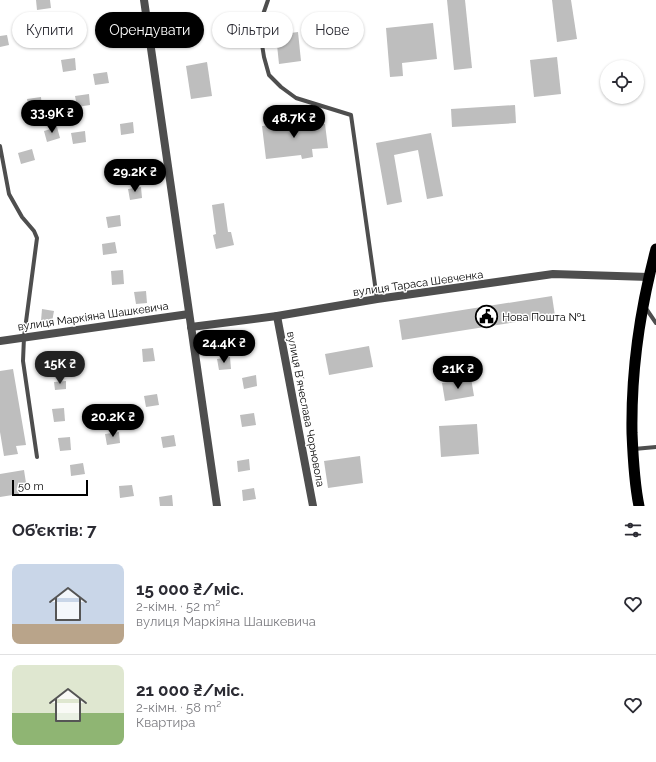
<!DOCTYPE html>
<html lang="uk">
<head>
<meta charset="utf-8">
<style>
	body { margin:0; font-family:Raleway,sans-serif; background:#f2f2f3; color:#2b2b33; height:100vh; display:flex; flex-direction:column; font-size:15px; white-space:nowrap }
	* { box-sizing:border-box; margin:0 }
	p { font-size:13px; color:#7c7c81 }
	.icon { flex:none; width:22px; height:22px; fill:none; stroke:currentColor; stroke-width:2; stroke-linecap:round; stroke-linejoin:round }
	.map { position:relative; height:506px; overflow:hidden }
	.panel { display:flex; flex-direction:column; background:#fff; flex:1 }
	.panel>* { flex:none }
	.banner { position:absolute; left:12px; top:12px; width:400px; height:36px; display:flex; gap:8px }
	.fabs { position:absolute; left:600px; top:60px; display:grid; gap:8px }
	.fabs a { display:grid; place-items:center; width:44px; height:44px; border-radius:50%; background:#fff; box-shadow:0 1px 3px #0004; font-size:20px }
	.scale { position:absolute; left:12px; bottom:10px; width:76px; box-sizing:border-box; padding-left:4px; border:2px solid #000; border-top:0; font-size:11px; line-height:14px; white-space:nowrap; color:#000; -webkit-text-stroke:3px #fff; paint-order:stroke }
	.price { position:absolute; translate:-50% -34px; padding:0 9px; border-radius:14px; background:#000; color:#fff; font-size:13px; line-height:26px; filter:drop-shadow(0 1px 2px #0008) }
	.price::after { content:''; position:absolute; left:50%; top:24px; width:12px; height:9px; margin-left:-6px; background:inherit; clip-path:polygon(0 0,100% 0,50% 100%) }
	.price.on { background:#222; color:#fff }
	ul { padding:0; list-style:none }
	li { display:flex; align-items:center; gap:12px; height:100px; padding:0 12px }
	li+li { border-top:1px solid #e1e1e2 }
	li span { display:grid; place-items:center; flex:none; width:112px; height:80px; border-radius:8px; color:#555 }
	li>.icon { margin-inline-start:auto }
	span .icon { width:48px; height:48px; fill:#fffc; stroke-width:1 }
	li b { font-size:17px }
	h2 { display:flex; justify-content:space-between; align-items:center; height:48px; padding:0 12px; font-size:17px }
	.tag { padding:0 14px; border-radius:18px; background:#fff; box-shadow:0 1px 3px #0004; font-size:14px; line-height:36px }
	.tag.on { background:#000; color:#fff }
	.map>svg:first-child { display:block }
	.building { fill:#bebebe }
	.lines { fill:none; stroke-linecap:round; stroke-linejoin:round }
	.service { stroke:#4e4e4e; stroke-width:4 }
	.minor { stroke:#4e4e4e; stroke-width:8 }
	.tertiary { stroke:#4e4e4e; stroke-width:8 }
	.trunk { stroke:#000; stroke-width:11 }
	.labels { text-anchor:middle; stroke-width:3; stroke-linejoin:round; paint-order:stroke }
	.street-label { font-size:11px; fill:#000; stroke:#fff }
	.poi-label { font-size:11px; fill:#000; stroke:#fff; text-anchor:start }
</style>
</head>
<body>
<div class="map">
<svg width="656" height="506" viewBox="0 0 656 506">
	<rect width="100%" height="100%" fill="#fff"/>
	<g class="building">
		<path d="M36,0H50L51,8L37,10Z"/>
		<path d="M447,0H465L472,68L454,70Z"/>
		<path d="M552,0H571L577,39L557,42Z"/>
		<path d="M111,20L113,31L99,33L98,22Z"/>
		<path d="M433,23L437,59L402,63L403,76L390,77L386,28Z"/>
		<path d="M298,32L301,61L279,64L276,35Z"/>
		<path d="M7,35L9,45L0,47V36Z"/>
		<path d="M557,57L561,94L534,97L530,60Z"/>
		<path d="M75,58L76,70L63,72L61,60Z"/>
		<path d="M207,62L212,96L191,99L186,66Z"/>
		<path d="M107,72L109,83L95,85L93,74Z"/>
		<path d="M89,94L90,105L77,107L75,96Z"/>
		<path d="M41,97L42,108L29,110L27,99Z"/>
		<path d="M515,105L516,123L452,127L451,109Z"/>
		<path d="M308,116L310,125L325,124L328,148L312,149L313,157L302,159L301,155L266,159L262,126L297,122V117Z"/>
		<path d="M133,122L134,133L121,135L120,124Z"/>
		<path d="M57,127L60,138L47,142L44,131Z"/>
		<path d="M85,131L86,142L73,144L71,133Z"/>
		<path d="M431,133L443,196L427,199L418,150L394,155L402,202L387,205L376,143Z"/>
		<path d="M32,149L35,160L21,164L18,153Z"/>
		<path d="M124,167L126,178L112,180L111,169Z"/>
		<path d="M141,187L142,198L130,200L128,189Z"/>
		<path d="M224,203L228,232H231L234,245L216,249L213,235L216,234L212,205Z"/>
		<path d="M120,215L121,226L108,228L106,217Z"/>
		<path d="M115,242L117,253L103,255L102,244Z"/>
		<path d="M123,270L124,284L112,285L111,271Z"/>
		<path d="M146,291L147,303L136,304L134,292Z"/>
		<path d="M552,296L555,316L402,340L399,320Z"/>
		<path d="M42,309L54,311L52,322L41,321Z"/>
		<path d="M369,346L373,367L329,375L325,354Z"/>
		<path d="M153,348L155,361L143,362L142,349Z"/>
		<path d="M230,357L231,369L219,370L217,359Z"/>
		<path d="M57,362L58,370L46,372L45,363Z"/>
		<path d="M13,369L26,445L16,446L18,454L4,456L0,432V371Z"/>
		<path d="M256,375L257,386L244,389L242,378Z"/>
		<path d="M471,378L474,396L445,401L442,383Z"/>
		<path d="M66,381V389L55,390L54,382Z"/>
		<path d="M157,394L159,405L146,407L144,396Z"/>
		<path d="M64,408L65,421L54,422L52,409Z"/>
		<path d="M254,413L256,425L242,427L240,415Z"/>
		<path d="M477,424L479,454L441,457L439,426Z"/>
		<path d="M119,432L120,443L107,445L105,434Z"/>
		<path d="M174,435L176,446L163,448L161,437Z"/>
		<path d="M70,437L71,450L60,451L58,438Z"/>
		<path d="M360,456L363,483L328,488L324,461Z"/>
		<path d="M249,459L250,470L238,472L237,461Z"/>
		<path d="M83,463L85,474L71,476L70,465Z"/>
		<path d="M24,470L26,483L18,485L19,494L0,497V474Z"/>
		<path d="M132,485L134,496L120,498L119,486Z"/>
		<path d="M254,488L256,499L243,501L242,490Z"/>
		<path d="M172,495L173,506H160L159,497Z"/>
	</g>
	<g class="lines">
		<g class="service">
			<path d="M268,0L259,26L264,57L269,75L281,87L296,98L351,115L377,299"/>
			<path d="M0,146L9,194L22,217L34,231L37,238L24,337L23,361L37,457"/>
			<path d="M645,307L656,323"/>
			<path d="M634,449L656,447"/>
		</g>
		<g class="minor">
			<path d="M277,316L313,506"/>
			<path d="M191,327L277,316L377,299L553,274L649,277"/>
			<path d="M0,341L189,314"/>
		</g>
		<path class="tertiary" d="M144,0L217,506"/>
		<path class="trunk" d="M639,506C634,482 633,457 632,433C631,371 640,309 656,249"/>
	</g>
	<defs>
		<symbol id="civic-ring" viewBox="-11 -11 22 22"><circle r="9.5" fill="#fff" stroke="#000" stroke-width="1.5"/><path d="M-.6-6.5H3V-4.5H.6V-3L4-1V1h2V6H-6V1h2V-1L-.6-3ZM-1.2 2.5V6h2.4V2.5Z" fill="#000"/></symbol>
	</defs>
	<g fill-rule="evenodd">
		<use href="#civic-ring" x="474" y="304" width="25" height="25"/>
	</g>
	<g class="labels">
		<g class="street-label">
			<text transform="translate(418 283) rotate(-8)" y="4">вулиця Тараса Шевченка</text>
			<text transform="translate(93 316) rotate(-8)" y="4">вулиця Маркіяна Шашкевича</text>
			<text transform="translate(306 409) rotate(79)" y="4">вулиця Вʼячеслава Чорновола</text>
		</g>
		<g class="poi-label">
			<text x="502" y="321">Нова Пошта №1</text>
		</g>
	</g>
</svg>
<div class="fabs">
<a><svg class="icon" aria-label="locate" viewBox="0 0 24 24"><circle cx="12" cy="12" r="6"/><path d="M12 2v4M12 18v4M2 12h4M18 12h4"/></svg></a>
</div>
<div class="scale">50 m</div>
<b class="price" style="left:52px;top:134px">33.9K ₴</b>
<b class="price" style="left:294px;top:139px">48.7K ₴</b>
<b class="price" style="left:135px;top:193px">29.2K ₴</b>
<b class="price" style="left:224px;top:364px">24.4K ₴</b>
<b class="price on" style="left:60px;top:385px">15K ₴</b>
<b class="price" style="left:458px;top:390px">21K ₴</b>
<b class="price" style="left:113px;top:438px">20.2K ₴</b>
<div class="banner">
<a class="tag">Купити</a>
<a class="tag on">Орендувати</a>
<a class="tag">Фільтри</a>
<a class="tag">Нове</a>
</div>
</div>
<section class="panel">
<h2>Об’єктів: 7<svg class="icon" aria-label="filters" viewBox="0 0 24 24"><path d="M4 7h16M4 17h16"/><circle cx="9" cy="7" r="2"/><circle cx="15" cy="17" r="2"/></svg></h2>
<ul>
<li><span style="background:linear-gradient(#c9d6e8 75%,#b9a48a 0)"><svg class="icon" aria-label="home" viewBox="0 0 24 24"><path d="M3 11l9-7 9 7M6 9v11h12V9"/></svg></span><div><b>15 000 ₴/міс.</b><p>2-кімн. · 52 m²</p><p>вулиця Маркіяна Шашкевича</p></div><svg class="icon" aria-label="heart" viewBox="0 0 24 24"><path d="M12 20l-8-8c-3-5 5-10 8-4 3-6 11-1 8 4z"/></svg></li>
<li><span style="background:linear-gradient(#dfe7d0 60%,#8fb573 0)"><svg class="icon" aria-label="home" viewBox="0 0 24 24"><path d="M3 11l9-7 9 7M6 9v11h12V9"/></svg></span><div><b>21 000 ₴/міс.</b><p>2-кімн. · 58 m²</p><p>Квартира</p></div><svg class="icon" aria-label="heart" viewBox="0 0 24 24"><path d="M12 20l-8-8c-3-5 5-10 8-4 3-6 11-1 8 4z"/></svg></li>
</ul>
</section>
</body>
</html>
